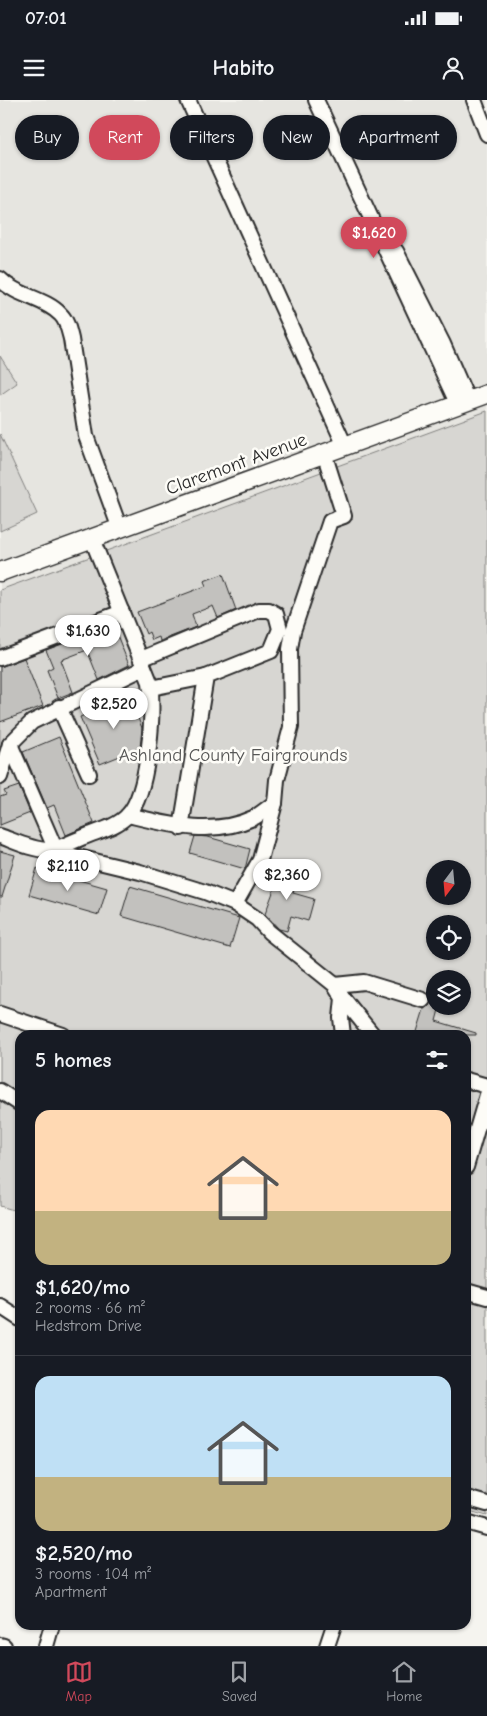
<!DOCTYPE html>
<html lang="en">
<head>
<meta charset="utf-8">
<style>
	body { margin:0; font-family:"Comic Neue",sans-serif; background:#20242c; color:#f1f3f6; height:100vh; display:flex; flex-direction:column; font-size:19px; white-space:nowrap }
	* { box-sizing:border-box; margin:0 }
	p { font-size:16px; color:#9ea1a6 }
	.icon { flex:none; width:28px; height:28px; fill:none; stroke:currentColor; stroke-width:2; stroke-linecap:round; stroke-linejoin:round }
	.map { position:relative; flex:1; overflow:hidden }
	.side { position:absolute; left:15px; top:930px; width:456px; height:600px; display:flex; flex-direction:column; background:#171b24; border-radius:15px; box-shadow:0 1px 4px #0004 }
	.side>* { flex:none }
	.hud { position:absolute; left:15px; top:15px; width:458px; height:45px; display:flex; gap:10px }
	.needle { width:32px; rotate:196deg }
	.tools { position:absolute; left:426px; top:760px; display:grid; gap:10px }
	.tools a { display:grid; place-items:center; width:45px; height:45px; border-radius:50%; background:#171b24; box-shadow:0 1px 4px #0004; font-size:25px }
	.price { position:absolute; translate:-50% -42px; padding:0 11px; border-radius:18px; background:#fff; color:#222; font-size:16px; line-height:32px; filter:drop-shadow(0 1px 2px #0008) }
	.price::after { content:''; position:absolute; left:50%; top:30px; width:15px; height:11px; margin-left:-8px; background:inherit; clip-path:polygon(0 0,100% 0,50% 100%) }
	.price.active { background:#d1495b; color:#fff }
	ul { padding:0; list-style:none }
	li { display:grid; align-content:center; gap:10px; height:265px; padding:0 20px }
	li+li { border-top:1px solid #363941 }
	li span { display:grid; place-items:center; height:155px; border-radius:15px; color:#555 }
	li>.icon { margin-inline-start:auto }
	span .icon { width:90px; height:90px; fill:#fffc; stroke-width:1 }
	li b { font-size:21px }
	h2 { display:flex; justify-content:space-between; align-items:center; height:60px; padding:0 20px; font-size:21px }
	.tag { padding:0 18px; border-radius:22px; background:#171b24; box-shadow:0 1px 4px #0004; font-size:18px; line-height:45px }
	.tag.active { background:#d1495b; color:#fff }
	.status { display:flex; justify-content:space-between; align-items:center; height:35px; padding:0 25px; background:#171b24; direction:ltr }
	.status svg { height:14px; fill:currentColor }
	header { display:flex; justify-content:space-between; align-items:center; height:65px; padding:0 20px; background:#171b24; font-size:22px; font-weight:600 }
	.tab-bar { display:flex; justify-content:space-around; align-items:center; height:70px; border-top:1px solid #363941; background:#171b24; font-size:14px; color:#9ea1a6 }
	.tab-bar a { display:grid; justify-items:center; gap:2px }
	.tab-bar .active { color:#d1495b }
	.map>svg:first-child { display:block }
	.built { fill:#e6e5e0 }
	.green { fill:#d7d6d2; stroke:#81807e; fill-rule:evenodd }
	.building { fill:#c2c1be; stroke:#2b2b2b }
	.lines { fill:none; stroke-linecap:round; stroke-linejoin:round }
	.minor-casing { stroke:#2b2b2b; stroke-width:18 }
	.major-casing { stroke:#2b2b2b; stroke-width:21 }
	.minor { stroke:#fdfcf7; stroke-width:14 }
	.major { stroke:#fdfcf7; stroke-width:18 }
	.labels { text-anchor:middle; stroke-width:5; stroke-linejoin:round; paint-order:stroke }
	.street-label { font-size:19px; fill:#2b2b2b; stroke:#fdfcf7 }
	.park-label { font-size:19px; fill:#565655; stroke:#fdfcf7 }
</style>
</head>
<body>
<div class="status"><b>07:01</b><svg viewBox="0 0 49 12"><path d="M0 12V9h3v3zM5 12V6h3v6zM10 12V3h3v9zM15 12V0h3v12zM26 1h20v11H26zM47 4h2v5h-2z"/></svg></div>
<header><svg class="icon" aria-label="menu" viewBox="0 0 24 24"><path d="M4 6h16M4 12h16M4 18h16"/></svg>Habito<svg class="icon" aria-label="person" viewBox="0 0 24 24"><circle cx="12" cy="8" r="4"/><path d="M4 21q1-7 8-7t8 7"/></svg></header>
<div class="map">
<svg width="487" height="1546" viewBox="0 0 487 1546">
	<rect width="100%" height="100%" fill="#f5f4ef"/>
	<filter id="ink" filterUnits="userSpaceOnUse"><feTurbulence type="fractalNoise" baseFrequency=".02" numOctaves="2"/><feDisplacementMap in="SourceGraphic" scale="10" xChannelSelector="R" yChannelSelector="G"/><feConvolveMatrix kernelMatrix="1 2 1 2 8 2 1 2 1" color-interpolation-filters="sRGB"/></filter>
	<g filter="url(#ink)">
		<path class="built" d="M0,0H487V311L0,490V431L37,414L0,334V295L17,283L0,256Z"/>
		<g class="green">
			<path d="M0,256L17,283L0,295Z"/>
			<path d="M487,311V1416L466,1410V935H20V1112L0,1106V490ZM435,769H462V796H435ZM435,824H462V851H435ZM435,879H462V906H435Z"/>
			<path d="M0,334L37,414L0,431Z"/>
		</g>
		<g class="building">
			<path d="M223,474L236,510L218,518L213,506L192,514L196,527L160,541L159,537L152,540L149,532L146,534L137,512L206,486L204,481Z"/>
			<path d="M113,525L129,565L99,580L87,550L61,560L73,592L58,598L47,570L53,567L46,550Z"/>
			<path d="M24,558L43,606L0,622V567Z"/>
			<path d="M129,597L142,628L140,648L100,664L80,617Z"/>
			<path d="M59,637L94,723L66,735L54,705L47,708L23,652Z"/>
			<path d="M19,686L30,713L0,725V697L6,695L4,691Z"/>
			<path d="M195,736L208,737L250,749L245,769L190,753Z"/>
			<path d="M0,751L15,755L2,797H0Z"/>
			<path d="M278,767L299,773L293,793L314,799L308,821L291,816L287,831L279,829L265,814L275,787L273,786Z"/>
			<path d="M37,768L107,788L99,815L29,795Z"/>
			<path d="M130,786L239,818L230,848L121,816Z"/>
			<path d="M433,881H435V906H440L436,921L476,933V935H416L424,909L431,903L429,894Z"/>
		</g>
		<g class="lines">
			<defs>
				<g id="minor">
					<path d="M188,0L345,346"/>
					<path d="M316,0L458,305"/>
					<path d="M474,0L487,34"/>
					<path d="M396,151L443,244L468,301"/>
					<path d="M0,179C16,196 45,198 60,214C67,220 69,231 71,239L86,336L120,429"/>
					<path d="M0,558L122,512"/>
					<path d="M141,559L259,510H269L276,514L280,529L271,551L206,577L151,588"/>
					<path d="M59,607L89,674"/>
					<path d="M10,644L55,748"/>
					<path d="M0,677L10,644L32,622L144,568"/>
					<path d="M128,715C170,725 212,737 253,718C261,714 268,707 275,703"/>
					<path d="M181,728L206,577"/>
					<path d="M0,736C14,741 32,750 48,750C60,749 73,741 84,737C98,731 117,727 128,715C149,692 154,613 150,582L92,439"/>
					<path d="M49,750L140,772L205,792L235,804L257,819L269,832L335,885L343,898L341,918L343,935"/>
					<path d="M235,804L260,760L275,703L277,680L291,627L290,549L293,531L330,421L344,416L324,353"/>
					<path d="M335,885L364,882L423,900"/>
					<path d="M343,898L373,935"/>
					<path d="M0,914L63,935"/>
					<path d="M466,980L487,986"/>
					<path d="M0,991L20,1004"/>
					<path d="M466,1067L487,995"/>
					<path d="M466,1191L487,1197"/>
					<path d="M0,1206L20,1219"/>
					<path d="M466,1398L487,1404"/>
					<path d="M466,1422L487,1428"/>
					<path d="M0,1545L4,1546"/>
					<path d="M46,1546L52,1525"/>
					<path d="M327,1546L334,1525"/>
				</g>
				<path id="major" d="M0,472L487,294"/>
			</defs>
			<use href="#minor" class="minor-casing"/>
			<use href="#major" class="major-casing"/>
			<use href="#minor" class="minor"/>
			<use href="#major" class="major"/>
		</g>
	</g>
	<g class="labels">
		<g class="street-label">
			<text transform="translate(236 363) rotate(-20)" y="7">Claremont Avenue</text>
		</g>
		<g class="park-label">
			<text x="233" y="661">Ashland County Fairgrounds</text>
		</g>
	</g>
</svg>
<div class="tools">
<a><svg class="needle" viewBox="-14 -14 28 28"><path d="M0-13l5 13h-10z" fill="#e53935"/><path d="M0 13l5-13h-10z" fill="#9ea1a6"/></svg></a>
<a><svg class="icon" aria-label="locate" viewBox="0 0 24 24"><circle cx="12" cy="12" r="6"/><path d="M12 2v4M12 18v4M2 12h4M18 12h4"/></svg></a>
<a><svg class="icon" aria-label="layers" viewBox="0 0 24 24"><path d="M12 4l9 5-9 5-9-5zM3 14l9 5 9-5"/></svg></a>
</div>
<b class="price active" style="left:374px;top:159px">$1,620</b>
<b class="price" style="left:88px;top:557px">$1,630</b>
<b class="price" style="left:114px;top:630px">$2,520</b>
<b class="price" style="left:68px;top:792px">$2,110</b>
<b class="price" style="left:287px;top:801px">$2,360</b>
<div class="hud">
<a class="tag">Buy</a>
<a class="tag active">Rent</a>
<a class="tag">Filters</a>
<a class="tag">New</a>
<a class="tag">Apartment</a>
</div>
<section class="side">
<h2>5 homes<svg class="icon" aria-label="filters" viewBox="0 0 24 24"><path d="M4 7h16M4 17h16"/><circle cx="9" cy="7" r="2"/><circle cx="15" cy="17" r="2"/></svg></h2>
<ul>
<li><span style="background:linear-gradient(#ffd9b3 65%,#c2b280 0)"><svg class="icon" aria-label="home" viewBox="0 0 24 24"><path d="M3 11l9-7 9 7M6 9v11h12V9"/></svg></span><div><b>$1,620/mo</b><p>2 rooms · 66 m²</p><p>Hedstrom Drive</p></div></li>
<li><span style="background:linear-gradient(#bfe0f5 65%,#c2b280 0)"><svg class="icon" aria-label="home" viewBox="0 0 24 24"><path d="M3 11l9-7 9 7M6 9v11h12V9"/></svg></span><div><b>$2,520/mo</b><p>3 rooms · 104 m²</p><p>Apartment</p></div></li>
</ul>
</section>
</div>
<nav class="tab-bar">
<a class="active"><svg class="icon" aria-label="map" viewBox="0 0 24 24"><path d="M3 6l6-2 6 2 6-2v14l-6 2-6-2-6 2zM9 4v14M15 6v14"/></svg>Map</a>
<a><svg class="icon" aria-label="saved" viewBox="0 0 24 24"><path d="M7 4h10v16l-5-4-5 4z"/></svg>Saved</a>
<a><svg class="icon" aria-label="home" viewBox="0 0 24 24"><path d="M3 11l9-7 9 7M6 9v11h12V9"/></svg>Home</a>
</nav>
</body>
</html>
